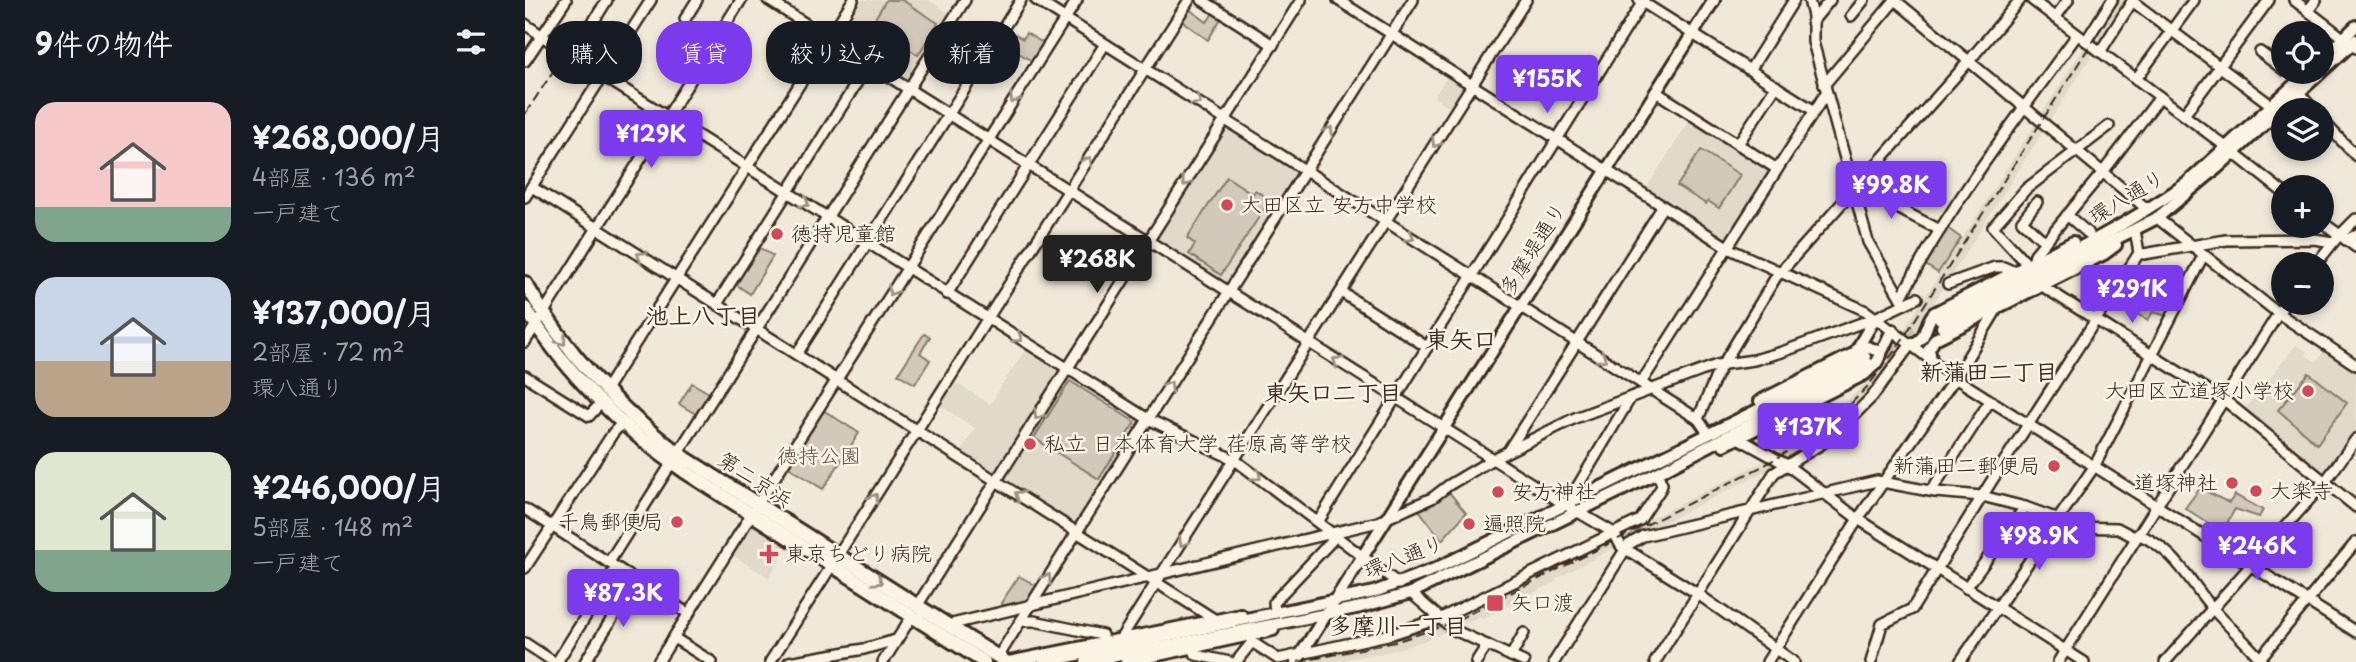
<!DOCTYPE html>
<html lang="ja">
<head>
<meta charset="utf-8">
<style>
	body { margin:0; font-family:"Playpen Sans","Klee One",sans-serif; background:#20242c; color:#f1f3f6; height:100vh; display:flex; flex-direction:column; font-size:26px; white-space:nowrap }
	* { box-sizing:border-box; margin:0 }
	p { font-size:23px; color:#9ea1a6 }
	.icon { flex:none; width:38px; height:38px; fill:none; stroke:currentColor; stroke-width:2; stroke-linecap:round; stroke-linejoin:round }
	.map { position:relative; flex:1; overflow:hidden }
	.side { display:flex; flex-direction:column; background:#171b24; width:525px }
	.side>* { flex:none }
	.top-card { position:absolute; left:21px; top:21px; width:665px; height:63px; display:flex; gap:14px }
	.buttons { position:absolute; left:1746px; top:21px; display:grid; gap:14px }
	.buttons a { display:grid; place-items:center; width:63px; height:63px; border-radius:50%; background:#171b24; box-shadow:0 4px 10px #0003; font-size:35px }
	.price { position:absolute; translate:-50% -60px; padding:0 16px; border-radius:7px; background:#7c3aed; color:#fff; font-size:23px; line-height:46px; filter:drop-shadow(0 2px 4px #0008) }
	.price::after { content:''; position:absolute; left:50%; top:42px; width:21px; height:16px; margin-left:-10px; background:inherit; clip-path:polygon(0 0,100% 0,50% 100%) }
	.price.current { background:#222; color:#fff }
	ul { padding:0; list-style:none }
	li { display:flex; align-items:center; gap:21px; height:175px; padding:0 35px }
	li span { display:grid; place-items:center; flex:none; width:196px; height:140px; border-radius:21px; color:#555 }
	li>.icon { margin-inline-start:auto }
	span .icon { width:84px; height:84px; fill:#fffc; stroke-width:1 }
	li b { font-size:30px }
	h2 { display:flex; justify-content:space-between; align-items:center; height:84px; padding:0 35px; font-size:30px }
	.chip { padding:0 24px; border-radius:28px; background:#171b24; box-shadow:0 4px 10px #0003; font-size:24px; line-height:63px }
	.chip.current { background:#7c3aed; color:#fff }
	main { display:flex; flex:1; min-height:0 }
	.map>svg:first-child { display:block }
	.built { fill:#e1d9c9 }
	.green { fill:#d2c9ba; stroke:#867a6c; stroke-width:2 }
	.lines { fill:none; stroke-linecap:round; stroke-linejoin:round }
	.major-tunnel { stroke:#ccc3b4; stroke-width:10; stroke-dasharray:10 5; stroke-linecap:butt }
	.minor-casing { stroke:#3b2a1e; stroke-width:14 }
	.major-casing { stroke:#3b2a1e; stroke-width:16 }
	.highway-casing { stroke:#3b2a1e; stroke-width:18 }
	.minor { stroke:#fcf5e5; stroke-width:9 }
	.major { stroke:#fcf5e5; stroke-width:10 }
	.highway { stroke:#fcf5e5; stroke-width:12 }
	.rail { stroke:#3b2a1e; stroke-width:2; stroke-dasharray:10 5; stroke-linecap:butt }
	.oneway { stroke:#9c9082 }
	.poi-dot { fill:#d1495b; stroke:#fcf5e5; stroke-width:2.5 }
	.labels { text-anchor:middle; stroke-width:5; stroke-linejoin:round; paint-order:stroke }
	.street-label { font-size:21px; fill:#3b2a1e; stroke:#fcf5e5 }
	.poi-label { font-size:21px; fill:#3b2a1e; stroke:#fcf5e5; text-anchor:start }
	.park-label { font-size:21px; fill:#615245; stroke:#fcf5e5 }
	.neighbourhood-label { font-size:23px; font-weight:bold; fill:#3b2a1e; stroke:#fcf5e5 }
	.quarter-label { font-size:24px; font-weight:bold; fill:#3b2a1e; stroke:#fcf5e5 }
</style>
</head>
<body>
<main>
<section class="side">
<h2>9件の物件<svg class="icon" aria-label="filters" viewBox="0 0 24 24"><path d="M4 7h16M4 17h16"/><circle cx="9" cy="7" r="2"/><circle cx="15" cy="17" r="2"/></svg></h2>
<ul>
<li><span style="background:linear-gradient(#f6c9c9 75%,#7fa58c 0)"><svg class="icon" aria-label="home" viewBox="0 0 24 24"><path d="M3 11l9-7 9 7M6 9v11h12V9"/></svg></span><div><b>¥268,000/月</b><p>4部屋 · 136 m²</p><p>一戸建て</p></div></li>
<li><span style="background:linear-gradient(#c9d6e8 60%,#b9a48a 0)"><svg class="icon" aria-label="home" viewBox="0 0 24 24"><path d="M3 11l9-7 9 7M6 9v11h12V9"/></svg></span><div><b>¥137,000/月</b><p>2部屋 · 72 m²</p><p>環八通り</p></div></li>
<li><span style="background:linear-gradient(#dfe7d0 70%,#7fa58c 0)"><svg class="icon" aria-label="home" viewBox="0 0 24 24"><path d="M3 11l9-7 9 7M6 9v11h12V9"/></svg></span><div><b>¥246,000/月</b><p>5部屋 · 148 m²</p><p>一戸建て</p></div></li>
</ul>
</section>
<div class="map">
<svg width="1831" height="662" viewBox="0 0 1831 662">
	<rect width="100%" height="100%" fill="#f0e9d9"/>
	<filter id="ink" filterUnits="userSpaceOnUse"><feTurbulence type="fractalNoise" baseFrequency=".0143" numOctaves="2"/><feDisplacementMap in="SourceGraphic" scale="14" xChannelSelector="R" yChannelSelector="G"/><feConvolveMatrix kernelMatrix="1 2 1 2 8 2 1 2 1" color-interpolation-filters="sRGB"/></filter>
	<g filter="url(#ink)">
		<g class="built">
			<path d="M334,0H404L425,14L382,81L311,37Z"/>
			<path d="M1589,0H1602L1378,351L1340,399L1309,428L1264,459L1062,562L1031,579L1032,581L957,619L954,617L901,640L862,652L805,662H755L857,641L924,620L1169,497L1241,460L1292,429L1339,385L1363,355Z"/>
			<path d="M923,75L940,87L925,108L909,97Z"/>
			<path d="M1166,119L1246,170L1202,240L1120,190Z"/>
			<path d="M702,126L773,171L702,284L630,239Z"/>
			<path d="M1771,345L1783,352L1781,355L1791,362L1800,350L1831,371V432L1800,473L1797,474L1719,410Z"/>
			<path d="M501,348L537,370L471,475L435,453L450,428L413,404L428,381L465,404Z"/>
			<path d="M544,375L616,420L549,524L476,479Z"/>
			<path d="M230,525L263,546L244,578L206,554L225,526Z"/>
		</g>
		<g class="green">
			<path d="M361,0H377L413,23L393,55L346,25Z"/>
			<path d="M664,9L682,22L690,10L698,15L683,40L657,21Z"/>
			<path d="M501,33L518,43L507,61L490,51L478,69L469,63L484,39L487,40L490,34L498,39Z"/>
			<path d="M1176,150L1215,175L1194,208L1183,201L1181,204L1152,186Z"/>
			<path d="M702,177L728,194L730,190L745,200L696,275L664,254L670,244L662,238Z"/>
			<path d="M1421,227L1436,238L1413,273L1399,264Z"/>
			<path d="M232,246L248,256L225,294L209,283Z"/>
			<path d="M1635,269L1658,284L1642,316L1628,312L1623,320L1612,314L1623,295L1620,293Z"/>
			<path d="M399,334L405,337L395,353L405,360L390,384L373,374Z"/>
			<path d="M1784,373L1822,403L1792,444L1753,410Z"/>
			<path d="M545,381L610,422L574,479L509,438Z"/>
			<path d="M167,383L184,393V397L172,415L154,404Z"/>
			<path d="M298,410L334,433L298,489L262,466Z"/>
			<path d="M1675,488L1704,503L1710,495L1738,510L1734,517L1710,509L1697,532L1660,508Z"/>
			<path d="M924,492L941,513L917,540L894,510Z"/>
			<path d="M494,576L512,586L499,607L484,609L476,603Z"/>
		</g>
		<g class="lines">
			<g class="major-tunnel">
				<path d="M1355,349L1406,323"/>
				<path d="M1351,360L1417,327"/>
			</g>
			<defs>
				<g id="minor">
					<path d="M243,0L1031,499L1089,533L1096,546L1173,594L1269,662"/>
					<path d="M511,0L1173,419"/>
					<path d="M677,0L748,45"/>
					<path d="M813,0L1207,250L1341,311L1430,378L1831,632"/>
					<path d="M1114,0L1288,110"/>
					<path d="M1284,0L1288,16V42L1343,242L1379,304"/>
					<path d="M1370,0L1622,209"/>
					<path d="M1507,0L1692,140L1759,193"/>
					<path d="M1769,0L1831,48"/>
					<path d="M1607,1L1746,105"/>
					<path d="M1783,11L1791,0"/>
					<path d="M1326,16L1339,0"/>
					<path d="M1530,18L1543,0"/>
					<path d="M160,19L172,0"/>
					<path d="M1287,22L1305,0"/>
					<path d="M0,24L43,54L623,419L710,460L874,584"/>
					<path d="M1561,41L1587,0"/>
					<path d="M1575,52L1608,0"/>
					<path d="M1735,52L1759,70"/>
					<path d="M47,56L82,0"/>
					<path d="M0,61L41,0"/>
					<path d="M1225,70L1269,0"/>
					<path d="M1611,79L1669,0"/>
					<path d="M1299,85L1370,0"/>
					<path d="M1131,92L1252,169"/>
					<path d="M1775,94L1789,110"/>
					<path d="M1659,115L1744,0"/>
					<path d="M1797,120L1831,156"/>
					<path d="M1213,144L1251,86"/>
					<path d="M1340,179L1376,210L1415,230"/>
					<path d="M7,187L689,619"/>
					<path d="M0,197L126,0"/>
					<path d="M1512,202L1497,221L1520,242"/>
					<path d="M1542,215L1564,234"/>
					<path d="M1632,218L1753,313L1831,365"/>
					<path d="M1797,222L1831,247"/>
					<path d="M1821,240L1831,235"/>
					<path d="M1614,253L1619,254L1701,240L1789,239L1808,242"/>
					<path d="M1508,263L1510,254L1578,172L1635,97"/>
					<path d="M1791,264L1811,239L1831,219"/>
					<path d="M1503,265L1468,227L1501,189L1584,126"/>
					<path d="M1423,284L1470,267H1478L1490,272"/>
					<path d="M1517,286L1703,403L1831,507"/>
					<path d="M816,292L902,347"/>
					<path d="M422,294L580,44"/>
					<path d="M1376,298C1425,204 1490,120 1552,35"/>
					<path d="M192,304L343,65"/>
					<path d="M0,342L216,0"/>
					<path d="M272,354L496,0"/>
					<path d="M0,376L64,416L76,403"/>
					<path d="M1116,383L1301,93"/>
					<path d="M80,391L328,0"/>
					<path d="M1180,429L1173,419L1192,374L1251,277L1444,61L1495,0"/>
					<path d="M1213,438L1262,465L1333,519L1559,662"/>
					<path d="M983,451L1138,206"/>
					<path d="M1406,491L1465,401"/>
					<path d="M1042,504L1106,397"/>
					<path d="M0,509L164,614"/>
					<path d="M793,522L1119,0"/>
					<path d="M1613,534C1652,551 1663,580 1689,610C1705,628 1723,644 1738,662"/>
					<path d="M313,555L664,0"/>
					<path d="M84,562L440,0"/>
					<path d="M0,568L88,433L97,423"/>
					<path d="M1441,588L1500,507"/>
					<path d="M886,593L929,630L999,662"/>
					<path d="M392,606L776,0"/>
					<path d="M750,613L749,602L814,533"/>
					<path d="M496,621H509L577,635L578,642"/>
					<path d="M423,625L853,522L907,498L924,485L968,459L1050,418L1192,365L1229,360L1257,352L1350,318L1392,298"/>
					<path d="M726,636L727,642L753,659L867,634L916,618L1115,520L1136,488L1137,484L1132,473"/>
					<path d="M149,638L187,662"/>
					<path d="M596,638L1001,0"/>
					<path d="M0,643L29,662"/>
					<path d="M668,648L671,655L705,662"/>
					<path d="M986,656L999,633"/>
					<path d="M473,657L888,0"/>
					<path d="M32,662L91,568"/>
					<path d="M60,662L111,580"/>
					<path d="M133,662L552,0"/>
					<path d="M245,662L307,565"/>
					<path d="M264,662L339,649L371,640"/>
					<path d="M358,662L387,616"/>
					<path d="M711,662L727,642"/>
					<path d="M951,662L962,645"/>
					<path d="M1029,662L1103,545L1118,536L1352,481L1410,492L1457,496L1500,507L1525,516L1544,527L1592,528L1611,538"/>
					<path d="M1130,662L1249,473L1298,443L1326,418L1347,397L1386,344"/>
					<path d="M1242,662L1333,519L1430,378L1472,309"/>
					<path d="M1346,662L1357,624L1387,609L1466,482L1614,253L1610,230"/>
					<path d="M1435,662L1569,467L1678,256"/>
					<path d="M1533,662L1760,303"/>
					<path d="M1640,662L1800,482L1831,439"/>
					<path d="M1732,662L1831,542"/>
				</g>
				<g id="major">
					<path d="M1797,59L1831,26"/>
					<path d="M1415,319C1498,276 1585,237 1662,183L1783,72"/>
					<path d="M1417,327L1632,218L1692,168L1831,40"/>
					<path d="M1386,344C1403,341 1399,323 1409,313L1548,242"/>
					<path d="M1331,351L1350,318"/>
					<path d="M1406,360L1404,349L1410,339L1579,254L1591,245"/>
					<path d="M1235,401L1342,347L1351,350L1356,355"/>
					<path d="M1199,445L1340,374L1352,362L1367,330"/>
					<path d="M484,662L716,615"/>
					<path d="M519,662L849,592L910,569L1340,357"/>
					<path d="M561,662L836,607L886,593L1132,473L1343,363"/>
					<path d="M601,662L748,630"/>
					<path d="M771,662L1189,0"/>
				</g>
				<g id="highway">
					<path d="M0,283C41,353 92,409 157,456L481,662"/>
					<path d="M0,308C42,374 97,429 162,473L459,662"/>
				</g>
			</defs>
			<use href="#minor" class="minor-casing"/>
			<use href="#major" class="major-casing"/>
			<use href="#highway" class="highway-casing"/>
			<use href="#minor" class="minor"/>
			<use href="#major" class="major"/>
			<use href="#highway" class="highway"/>
			<g class="rail">
				<path d="M0,114L75,0"/>
				<path d="M773,662L870,642L924,624L1240,465L1294,432L1317,413L1343,386L1372,348L1594,0"/>
			</g>
		</g>
		<defs><path id="oneway-chevron" d="M-2-3.5L2.5 0L-2 3.5" fill="none" stroke-width="1.6" stroke-linecap="round" stroke-linejoin="round" transform="scale(1.75)"/></defs>
		<g class="oneway">
			<use href="#oneway-chevron" transform="translate(489 99) rotate(122)"/>
			<use href="#oneway-chevron" transform="translate(672 101) rotate(32)"/>
			<use href="#oneway-chevron" transform="translate(804 131) rotate(-58)"/>
			<use href="#oneway-chevron" transform="translate(911 143) rotate(122)"/>
			<use href="#oneway-chevron" transform="translate(563 161) rotate(-58)"/>
			<use href="#oneway-chevron" transform="translate(661 182) rotate(122)"/>
			<use href="#oneway-chevron" transform="translate(280 203) rotate(31)"/>
			<use href="#oneway-chevron" transform="translate(885 237) rotate(32)"/>
			<use href="#oneway-chevron" transform="translate(116 256) rotate(-148)"/>
			<use href="#oneway-chevron" transform="translate(367 291) rotate(122)"/>
			<use href="#oneway-chevron" transform="translate(493 338) rotate(33)"/>
			<use href="#oneway-chevron" transform="translate(37 341) rotate(53)"/>
			<use href="#oneway-chevron" transform="translate(1077 358) rotate(32)"/>
			<use href="#oneway-chevron" transform="translate(812 361) rotate(-147)"/>
			<use href="#oneway-chevron" transform="translate(644 386) rotate(-58)"/>
			<use href="#oneway-chevron" transform="translate(513 415) rotate(123)"/>
			<use href="#oneway-chevron" transform="translate(732 476) rotate(37)"/>
			<use href="#oneway-chevron" transform="translate(494 495) rotate(-148)"/>
			<use href="#oneway-chevron" transform="translate(349 498) rotate(-58)"/>
			<use href="#oneway-chevron" transform="translate(658 542) rotate(122)"/>
			<use href="#oneway-chevron" transform="translate(522 578) rotate(-57)"/>
			<use href="#oneway-chevron" transform="translate(353 581) rotate(32)"/>
		</g>
	</g>
	<g class="poi-dot">
		<circle cx="702" cy="205" r="7"/>
		<circle cx="252" cy="234" r="7"/>
		<circle cx="1783" cy="391" r="7"/>
		<circle cx="505" cy="444" r="7"/>
		<circle cx="1529" cy="466" r="7"/>
		<circle cx="1707" cy="483" r="7"/>
		<circle cx="1731" cy="491" r="7"/>
		<circle cx="973" cy="492" r="7"/>
		<circle cx="152" cy="522" r="7"/>
		<circle cx="944" cy="524" r="7"/>
		<path d="M240.5 543.5h7v7h7v7h-7v7h-7v-7h-7v-7h7z"/>
		<rect x="961" y="594" width="18" height="18" rx="3.5"/>
	</g>
	<g class="labels">
		<g class="street-label">
			<text transform="translate(1602 197) rotate(-31)" y="7">環八通り</text>
			<text transform="translate(1008 249) rotate(-58)" y="7">多摩堤通り</text>
			<text transform="translate(230 480) rotate(33)" y="7">第二京浜</text>
			<text transform="translate(879 557) rotate(-21)" y="7">環八通り</text>
		</g>
		<g class="poi-label">
			<text x="716" y="212">大田区立 安方中学校</text>
			<text x="266" y="241">徳持児童館</text>
			<text x="1769" y="398" text-anchor="end">大田区立道塚小学校</text>
			<text x="519" y="451">私立 日本体育大学 荏原高等学校</text>
			<text x="1515" y="473" text-anchor="end">新蒲田二郵便局</text>
			<text x="1693" y="490" text-anchor="end">道塚神社</text>
			<text x="1745" y="498">大楽寺</text>
			<text x="987" y="499">安方神社</text>
			<text x="138" y="529" text-anchor="end">千鳥郵便局</text>
			<text x="958" y="531">遍照院</text>
			<text x="260" y="561">東京ちどり病院</text>
			<text x="986" y="610">矢口渡</text>
		</g>
		<g class="park-label">
			<text x="294" y="463">徳持公園</text>
		</g>
		<g class="neighbourhood-label">
			<text x="178" y="324">池上八丁目</text>
			<text x="1464" y="380">新蒲田二丁目</text>
			<text x="808" y="401">東矢口二丁目</text>
			<text x="873" y="634">多摩川一丁目</text>
		</g>
		<g class="quarter-label">
			<text x="936" y="348">東矢口</text>
		</g>
	</g>
</svg>
<div class="buttons">
<a><svg class="icon" aria-label="locate" viewBox="0 0 24 24"><circle cx="12" cy="12" r="6"/><path d="M12 2v4M12 18v4M2 12h4M18 12h4"/></svg></a>
<a><svg class="icon" aria-label="layers" viewBox="0 0 24 24"><path d="M12 4l9 5-9 5-9-5zM3 14l9 5 9-5"/></svg></a>
<a>+</a>
<a>−</a>
</div>
<b class="price" style="left:1022px;top:115px">¥155K</b>
<b class="price" style="left:126px;top:170px">¥129K</b>
<b class="price" style="left:1366px;top:221px">¥99.8K</b>
<b class="price current" style="left:572px;top:295px">¥268K</b>
<b class="price" style="left:1607px;top:325px">¥291K</b>
<b class="price" style="left:1283px;top:463px">¥137K</b>
<b class="price" style="left:1514px;top:572px">¥98.9K</b>
<b class="price" style="left:1732px;top:582px">¥246K</b>
<b class="price" style="left:98px;top:629px">¥87.3K</b>
<div class="top-card">
<a class="chip">購入</a>
<a class="chip current">賃貸</a>
<a class="chip">絞り込み</a>
<a class="chip">新着</a>
</div>
</div>
</main>
</body>
</html>
